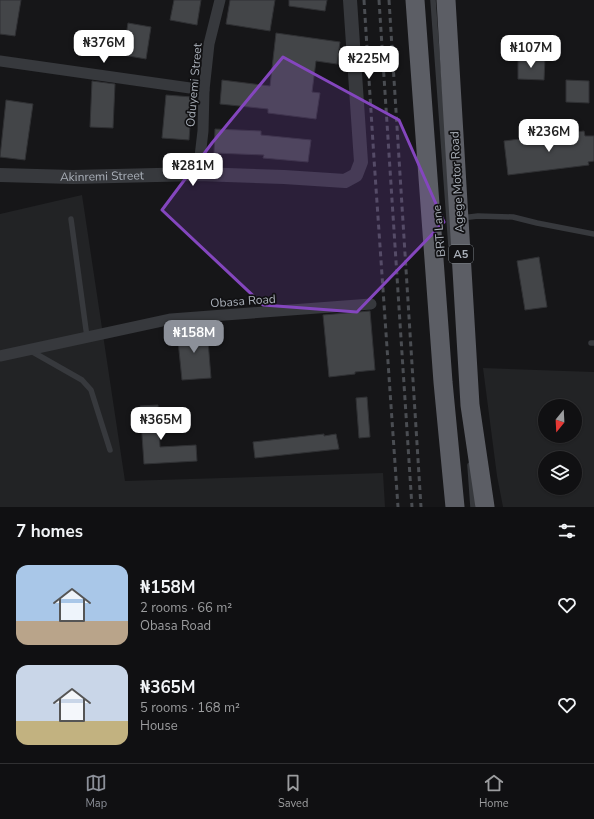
<!DOCTYPE html>
<html lang="en">
<head>
<meta charset="utf-8">
<style>
	body { margin:0; font-family:"Nunito Sans",sans-serif; background:#1e1e20; color:#f1f3f6; height:100vh; display:flex; flex-direction:column; font-size:15px; white-space:nowrap }
	* { box-sizing:border-box; margin:0 }
	p { font-size:13px; color:#9c9d9f }
	.icon { flex:none; width:22px; height:22px; fill:none; stroke:currentColor; stroke-width:2; stroke-linecap:round; stroke-linejoin:round }
	.map { position:relative; height:507px; overflow:hidden }
	.panel { display:flex; flex-direction:column; background:#101012; flex:1 }
	.panel>* { flex:none }
	.needle { width:26px; rotate:198deg }
	.tools { position:absolute; left:538px; top:399px; display:grid; gap:8px }
	.tools a { display:grid; place-items:center; width:44px; height:44px; border-radius:50%; background:#101012; box-shadow:0 1px 3px #0004,0 0 0 1px #303032; font-size:20px }
	.price { position:absolute; translate:-50% -34px; padding:0 9px; border-radius:8px; background:#fff; color:#222; font-size:13px; line-height:26px; filter:drop-shadow(0 1px 2px #0008) }
	.price::after { content:''; position:absolute; left:50%; top:24px; width:12px; height:9px; margin-left:-6px; background:inherit; clip-path:polygon(0 0,100% 0,50% 100%) }
	.price.active { background:#8c9099; color:#fff }
	ul { padding:0; list-style:none }
	li { display:flex; align-items:center; gap:12px; height:100px; padding:0 16px }
	li span { display:grid; place-items:center; flex:none; width:112px; height:80px; border-radius:12px; color:#555 }
	li>.icon { margin-inline-start:auto }
	span .icon { width:48px; height:48px; fill:#fffc; stroke-width:1 }
	li b { font-size:17px }
	h2 { display:flex; justify-content:space-between; align-items:center; height:48px; padding:0 16px; font-size:17px }
	.tab-bar { display:flex; justify-content:space-around; align-items:center; height:56px; border-top:1px solid #303032; background:#101012; font-size:11px; color:#9c9d9f }
	.tab-bar a { display:grid; justify-items:center; gap:2px }
	.tab-bar .active { color:#8c9099 }
	.map>svg:first-child { display:block }
	.built { fill:#222325; fill-rule:evenodd }
	.building { fill:#434548; stroke:#303134 }
	.lines { fill:none; stroke-linecap:round; stroke-linejoin:round }
	.service { stroke:#37393d; stroke-width:5.5 }
	.minor { stroke:#37393d; stroke-width:11 }
	.tertiary { stroke:#37393d; stroke-width:14 }
	.trunk { stroke:#5c5e65; stroke-width:19 }
	.rail { stroke:#4a4d52; stroke-width:3; stroke-dasharray:5 4; stroke-linecap:butt }
	.marked { fill:#8446be; fill-opacity:0.2; stroke:#8446be; stroke-width:3; stroke-linejoin:round }
	.labels { text-anchor:middle; stroke-width:3.5; stroke-linejoin:round; paint-order:stroke }
	.shield { fill:#111113; stroke:#7b8086; stroke-width:1 }
	.shield-label { font-size:11px; font-weight:bold; fill:#a9afb8 }
	.street-label { font-size:12px; fill:#a9afb8; stroke:#111113 }
</style>
</head>
<body>
<div class="map">
<svg width="594" height="507" viewBox="0 0 594 507">
	<rect width="100%" height="100%" fill="#161618"/>
	<g class="built">
		<path d="M82,195L125,481L383,473L385,507H0V214Z"/>
		<path d="M483,368L594,372V507H503L497,476ZM545,406H575V436H545ZM545,458H575V488H545Z"/>
	</g>
	<g class="building">
		<path d="M0,0H21L15,36L0,34Z"/>
		<path d="M174,0H201L197,25L170,20Z"/>
		<path d="M230,0H275L270,31L226,24Z"/>
		<path d="M289,0H327L325,11L289,6Z"/>
		<path d="M128,23L151,27L146,59L123,55Z"/>
		<path d="M276,33L340,42L337,64L316,61L312,92L320,93L316,119L268,113V109L220,104L222,80L270,86Z"/>
		<path d="M518,58H545L544,80L518,79Z"/>
		<path d="M566,80L589,81V103L566,102Z"/>
		<path d="M92,81L115,84L113,128L90,127Z"/>
		<path d="M166,95L192,97L189,140L162,138Z"/>
		<path d="M6,100L33,104L25,160L0,157Z"/>
		<path d="M215,129L261,131V135L311,140L308,162L263,158L264,155L214,153Z"/>
		<path d="M584,131L585,136H594V161L588,162L589,165L508,175L504,141Z"/>
		<path d="M539,257L547,307L525,310L517,261Z"/>
		<path d="M370,311L375,370L355,372V374L329,377L323,315Z"/>
		<path d="M207,328L211,378L182,380L177,331Z"/>
		<path d="M367,397L370,437L359,438L356,398Z"/>
		<path d="M158,405L160,447L196,445L197,461L144,464L140,406Z"/>
		<path d="M324,434V436L336,434L339,449L255,458L253,442Z"/>
	</g>
	<g class="lines">
		<g class="service">
			<path d="M433,0L451,246"/>
			<path d="M461,218L478,216L513,217L537,223L594,234"/>
			<path d="M71,219L87,337"/>
			<path d="M591,343H594"/>
			<path d="M31,351L82,380L91,390L110,450"/>
			<path d="M470,465L473,507"/>
		</g>
		<g class="minor">
			<path d="M0,61L204,90"/>
			<path d="M198,174L203,131L204,90L209,44L220,0"/>
			<path d="M0,356L171,319L371,304"/>
		</g>
		<path class="tertiary" id="s1" d="M0,175L73,177L198,174L284,177L345,181L356,175L361,162L350,0"/>
		<g class="trunk">
			<path d="M415,0L443,382L455,507"/>
			<path d="M446,0L470,405L485,507"/>
		</g>
		<g class="rail">
			<path d="M364,0L374,159L398,507"/>
			<path d="M379,0L412,507"/>
			<path d="M389,0L421,507"/>
		</g>
	</g>
	<path class="marked" d="M283,57L399,120L444,222L357,312L263,305L162,210L212,143Z"/>
	<g class="labels">
		<rect class="shield" x="449" y="245" width="24" height="18" rx="3"/>
		<g class="shield-label">
			<text x="461" y="258">A5</text>
		</g>
		<g class="street-label">
			<text transform="translate(194 85) rotate(-85)" y="4">Oduyemi Street</text>
			<text dy="4" stroke="none"><textPath href="#s1" startOffset="102">Akinremi Street</textPath></text>
			<text transform="translate(457 182) rotate(-93)" y="4">Agege Motor Road</text>
			<text transform="translate(439 231) rotate(-95)" y="4">BRT Lane</text>
			<text transform="translate(243 301) rotate(-4)" y="4">Obasa Road</text>
		</g>
	</g>
</svg>
<div class="tools">
<a><svg class="needle" viewBox="-14 -14 28 28"><path d="M0-13l5 13h-10z" fill="#e53935"/><path d="M0 13l5-13h-10z" fill="#9c9d9f"/></svg></a>
<a><svg class="icon" aria-label="layers" viewBox="0 0 24 24"><path d="M12 4l9 5-9 5-9-5zM3 14l9 5 9-5"/></svg></a>
</div>
<b class="price" style="left:104px;top:64px">₦376M</b>
<b class="price" style="left:531px;top:69px">₦107M</b>
<b class="price" style="left:369px;top:80px">₦225M</b>
<b class="price" style="left:549px;top:153px">₦236M</b>
<b class="price" style="left:193px;top:187px">₦281M</b>
<b class="price active" style="left:194px;top:354px">₦158M</b>
<b class="price" style="left:161px;top:441px">₦365M</b>
</div>
<section class="panel">
<h2>7 homes<svg class="icon" aria-label="filters" viewBox="0 0 24 24"><path d="M4 7h16M4 17h16"/><circle cx="9" cy="7" r="2"/><circle cx="15" cy="17" r="2"/></svg></h2>
<ul>
<li><span style="background:linear-gradient(#a9c7e8 70%,#b9a48a 0)"><svg class="icon" aria-label="home" viewBox="0 0 24 24"><path d="M3 11l9-7 9 7M6 9v11h12V9"/></svg></span><div><b>₦158M</b><p>2 rooms · 66 m²</p><p>Obasa Road</p></div><svg class="icon" aria-label="heart" viewBox="0 0 24 24"><path d="M12 20l-8-8c-3-5 5-10 8-4 3-6 11-1 8 4z"/></svg></li>
<li><span style="background:linear-gradient(#c9d6e8 70%,#c2b280 0)"><svg class="icon" aria-label="home" viewBox="0 0 24 24"><path d="M3 11l9-7 9 7M6 9v11h12V9"/></svg></span><div><b>₦365M</b><p>5 rooms · 168 m²</p><p>House</p></div><svg class="icon" aria-label="heart" viewBox="0 0 24 24"><path d="M12 20l-8-8c-3-5 5-10 8-4 3-6 11-1 8 4z"/></svg></li>
</ul>
</section>
<nav class="tab-bar">
<a class="active"><svg class="icon" aria-label="map" viewBox="0 0 24 24"><path d="M3 6l6-2 6 2 6-2v14l-6 2-6-2-6 2zM9 4v14M15 6v14"/></svg>Map</a>
<a><svg class="icon" aria-label="saved" viewBox="0 0 24 24"><path d="M7 4h10v16l-5-4-5 4z"/></svg>Saved</a>
<a><svg class="icon" aria-label="home" viewBox="0 0 24 24"><path d="M3 11l9-7 9 7M6 9v11h12V9"/></svg>Home</a>
</nav>
</body>
</html>
